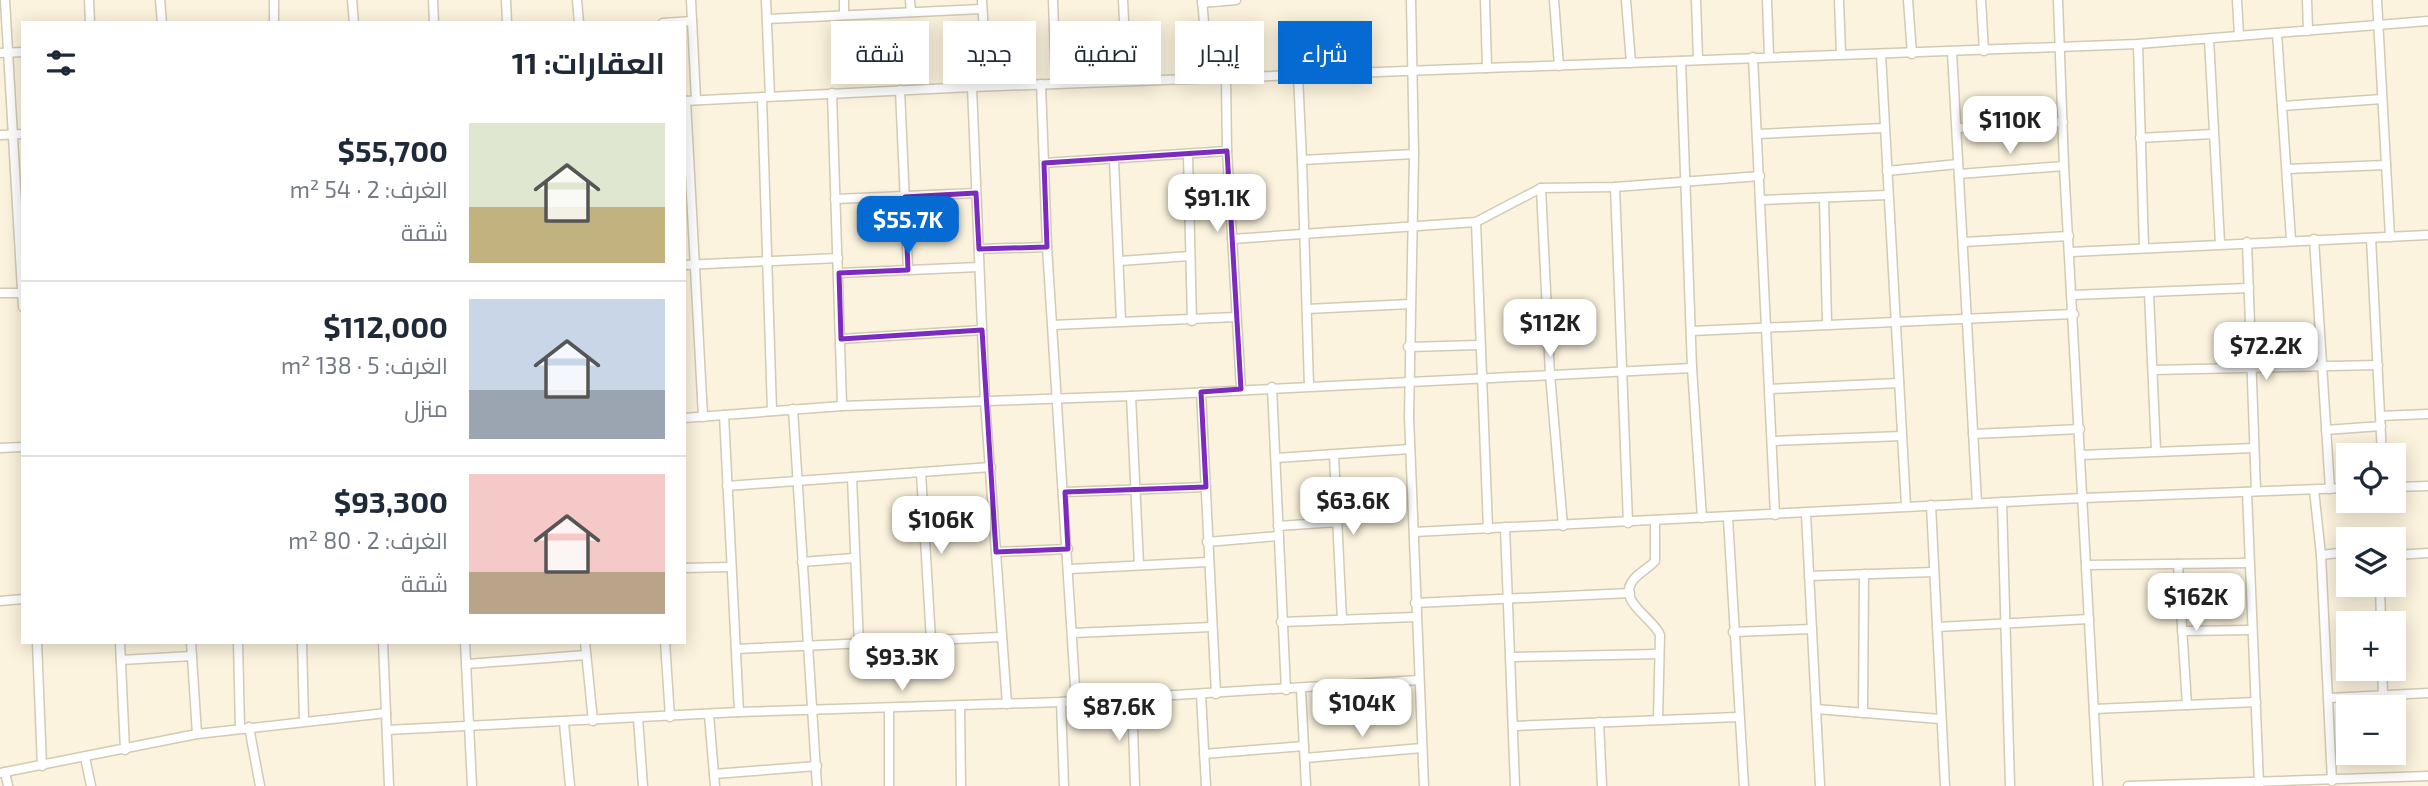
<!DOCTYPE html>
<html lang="ar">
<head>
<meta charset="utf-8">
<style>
	body { margin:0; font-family:"Exo 2",Cairo,sans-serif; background:#f2f2f3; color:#1f2937; direction:rtl; height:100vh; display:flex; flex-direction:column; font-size:26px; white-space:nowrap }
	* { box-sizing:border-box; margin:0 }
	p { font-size:23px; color:#747a83 }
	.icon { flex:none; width:38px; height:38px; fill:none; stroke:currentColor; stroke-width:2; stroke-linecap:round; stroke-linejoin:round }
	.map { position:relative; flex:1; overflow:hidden; direction:ltr }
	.side { position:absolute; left:21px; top:21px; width:665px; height:623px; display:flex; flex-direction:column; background:#fff; border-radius:0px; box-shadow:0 4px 18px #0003; direction:rtl }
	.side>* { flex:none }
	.guide { position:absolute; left:707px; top:21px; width:665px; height:63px; direction:rtl; display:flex; gap:14px }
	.tools { position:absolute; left:2336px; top:443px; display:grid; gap:14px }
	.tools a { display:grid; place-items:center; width:70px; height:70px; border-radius:0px; background:#fff; box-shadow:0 4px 18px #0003; font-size:35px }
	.price { position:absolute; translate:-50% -60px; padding:0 16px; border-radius:14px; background:#fff; color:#222; font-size:23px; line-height:46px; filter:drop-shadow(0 2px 4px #0008) }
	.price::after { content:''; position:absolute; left:50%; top:42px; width:21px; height:16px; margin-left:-10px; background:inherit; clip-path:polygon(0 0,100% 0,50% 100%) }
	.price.current { background:#056ad2; color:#fff }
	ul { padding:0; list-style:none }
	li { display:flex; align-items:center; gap:21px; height:175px; padding:0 21px }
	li+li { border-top:2px solid #e0e1e3 }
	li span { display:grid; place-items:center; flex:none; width:196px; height:140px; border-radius:0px; color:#555 }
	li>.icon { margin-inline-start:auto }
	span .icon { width:84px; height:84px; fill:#fffc; stroke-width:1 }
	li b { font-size:30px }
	h2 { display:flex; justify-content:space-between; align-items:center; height:84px; padding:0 21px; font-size:30px }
	.chip { padding:0 24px; border-radius:0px; background:#fff; box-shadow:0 4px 18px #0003; font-size:24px; line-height:63px }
	.chip.current { background:#056ad2; color:#fff }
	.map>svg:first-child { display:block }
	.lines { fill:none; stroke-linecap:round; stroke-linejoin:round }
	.minor-casing { stroke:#d1cab5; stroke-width:11 }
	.minor { stroke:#fff; stroke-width:8 }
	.marked { fill:none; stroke:#7b2cbf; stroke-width:5; stroke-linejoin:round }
</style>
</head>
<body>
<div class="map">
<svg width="2428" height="786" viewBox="0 0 2428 786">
	<rect width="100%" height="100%" fill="#fbf3dd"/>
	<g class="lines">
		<defs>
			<g id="minor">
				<path d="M5,0L23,307"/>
				<path d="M89,0L90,23"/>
				<path d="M160,0L162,23"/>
				<path d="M274,0V23"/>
				<path d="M352,0L354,23"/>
				<path d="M433,0L434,23"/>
				<path d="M506,0L507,23"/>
				<path d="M577,0L579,23"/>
				<path d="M691,0L696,100"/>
				<path d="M766,0L770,96"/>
				<path d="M844,0V15"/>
				<path d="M910,0L911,12"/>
				<path d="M982,0L987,86"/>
				<path d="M1053,0L1056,84"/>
				<path d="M1123,0L1127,81"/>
				<path d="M1202,0L1209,78"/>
				<path d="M1411,0L1414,154L1409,417L1424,786"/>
				<path d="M1485,0L1487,68"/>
				<path d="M1554,0L1559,66"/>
				<path d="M1626,0L1631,63"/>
				<path d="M1696,0L1698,59"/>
				<path d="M1767,0L1769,56"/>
				<path d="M1839,0L1841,53"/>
				<path d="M1908,0L1912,54"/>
				<path d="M1981,0L1984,51"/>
				<path d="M2058,0L2064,166L2098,786"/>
				<path d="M2237,0L2239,36"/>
				<path d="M2307,0L2308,31"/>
				<path d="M2377,0L2390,237"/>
				<path d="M1202,3L1236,0"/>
				<path d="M767,19L982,9"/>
				<path d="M663,23L692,21"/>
				<path d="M2277,33L2291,240"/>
				<path d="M2209,39L2220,243"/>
				<path d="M2138,44L2144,248"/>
				<path d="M1952,52L1977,503"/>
				<path d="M0,53L23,52"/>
				<path d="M1881,54L1906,506"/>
				<path d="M1753,57L1775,515"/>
				<path d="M1681,61L1692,368L1702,518"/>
				<path d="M1298,75L1302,160"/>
				<path d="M1226,78L1227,151L1241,389"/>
				<path d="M1041,84L1047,247L1076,702"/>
				<path d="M972,87L985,401L1007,704"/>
				<path d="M900,90L908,270"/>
				<path d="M832,93L842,406"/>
				<path d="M762,97L772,411"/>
				<path d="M684,101L972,87L2138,44L2428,21"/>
				<path d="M686,101L703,417"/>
				<path d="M2283,106L2382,99"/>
				<path d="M1957,128L2063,122"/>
				<path d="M1758,134L1884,128"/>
				<path d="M0,135L23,134"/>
				<path d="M2140,138L2213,134"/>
				<path d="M1188,155L1192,321"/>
				<path d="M1114,160L1121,321"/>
				<path d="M1044,163L1227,151"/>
				<path d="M2287,169L2386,165"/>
				<path d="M1887,171L1958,164"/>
				<path d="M1959,174L2064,166"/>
				<path d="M1615,187L1628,523"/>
				<path d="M1541,188L1550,374L1563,526"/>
				<path d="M1824,198L1827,323"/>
				<path d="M835,199L976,193"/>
				<path d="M1761,200L1888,195"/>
				<path d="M1476,222L1488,529"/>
				<path d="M2371,238L2382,455"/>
				<path d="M1232,239L1476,222L1541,188L1615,187L1760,176"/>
				<path d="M2314,239L2330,489"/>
				<path d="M1964,242L2069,236"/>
				<path d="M2247,242L2256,491"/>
				<path d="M979,249L1047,247"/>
				<path d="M2071,252L2428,235"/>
				<path d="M1120,261L1190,256"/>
				<path d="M684,265L838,258"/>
				<path d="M839,273L979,267"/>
				<path d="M0,293H23"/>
				<path d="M2149,293L2156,451"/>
				<path d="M2073,295L2249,288"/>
				<path d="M1307,309L1410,304"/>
				<path d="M1053,325L1236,317"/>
				<path d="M1692,331L2074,314"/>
				<path d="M841,339L982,330"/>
				<path d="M1408,347L1479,345"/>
				<path d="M2153,370L2378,365"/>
				<path d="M1309,386L1302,160L1414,154"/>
				<path d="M1272,387L1286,690"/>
				<path d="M1770,389L1899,383"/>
				<path d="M1201,392L1216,694"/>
				<path d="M1131,396L1139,565"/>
				<path d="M793,409L817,786"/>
				<path d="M724,415L739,712"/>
				<path d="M2380,416L2428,414"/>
				<path d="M684,418L842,406L1131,396L1692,368"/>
				<path d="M2326,430L2381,426"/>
				<path d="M1973,434L2080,429"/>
				<path d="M1773,441L1902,436"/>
				<path d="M0,448L23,447"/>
				<path d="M1334,455L1342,620"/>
				<path d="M2081,455L2254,448"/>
				<path d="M1276,458L1410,449"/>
				<path d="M921,473L931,640"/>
				<path d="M852,477L859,645"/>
				<path d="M727,486L991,467"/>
				<path d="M2394,487L2428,486"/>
				<path d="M2314,490L2321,555L2332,781"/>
				<path d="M1065,492L1206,487"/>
				<path d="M2247,492L2259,784"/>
				<path d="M2002,502L2010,786"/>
				<path d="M1931,505L1945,786"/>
				<path d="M1806,514L1820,786"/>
				<path d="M1728,518L1744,786"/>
				<path d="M1655,522V561C1649,568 1640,572 1634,579C1615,601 1654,618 1660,635L1658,719"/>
				<path d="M1278,526L1337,522"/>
				<path d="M1505,527L1515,786"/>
				<path d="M1414,532L2083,498L2348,488"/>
				<path d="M1207,542L1278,536"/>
				<path d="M996,552L1068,549"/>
				<path d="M2321,555L2348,552"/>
				<path d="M2394,555L2428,553"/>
				<path d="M802,562L853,558"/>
				<path d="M2178,564L2187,705"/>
				<path d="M2087,565L2249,563"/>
				<path d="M684,568L731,567"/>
				<path d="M1070,569L1208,562"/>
				<path d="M1809,576L1934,572"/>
				<path d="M2380,584L2381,623"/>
				<path d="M0,601L23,599"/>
				<path d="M1415,603L1630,593"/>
				<path d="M1281,622L1415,617"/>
				<path d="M1937,627L2089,619"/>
				<path d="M2182,631L2251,630"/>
				<path d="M1733,632L1812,629"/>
				<path d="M1073,633L1212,627"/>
				<path d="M37,642L42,766"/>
				<path d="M120,642L125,750"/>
				<path d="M191,642L197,734"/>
				<path d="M238,642L240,728"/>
				<path d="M302,642L304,720"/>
				<path d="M383,642L389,786"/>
				<path d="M465,642L472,786"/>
				<path d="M585,642L593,721"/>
				<path d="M665,642L670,717"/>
				<path d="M737,649L1000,637"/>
				<path d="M1511,657L1659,654"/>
				<path d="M121,660L192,656"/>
				<path d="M467,664L586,655"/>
				<path d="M2382,668L2383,694"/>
				<path d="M1301,690L1306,786"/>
				<path d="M1201,695L1206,786"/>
				<path d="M2329,698L2428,693"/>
				<path d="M1132,699L1135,786"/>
				<path d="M1061,702L1064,786"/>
				<path d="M960,706L961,786"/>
				<path d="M889,708V786"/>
				<path d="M1816,709L1940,719"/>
				<path d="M2094,709L2256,702"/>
				<path d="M1863,713L1864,574"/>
				<path d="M709,715L715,786"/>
				<path d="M638,718L643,786"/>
				<path d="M1599,722L1602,786"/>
				<path d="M564,723L570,786"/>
				<path d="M1514,726L1738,717"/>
				<path d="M249,727L260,786"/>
				<path d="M387,730L739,712L1061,702L1419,680"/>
				<path d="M1204,754L1304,746"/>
				<path d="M85,757L91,786"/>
				<path d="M1305,758L1422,748"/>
				<path d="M5,772L8,786"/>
				<path d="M0,773L197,734L386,713"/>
				<path d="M714,774L817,766"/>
				<path d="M2128,786L2428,776"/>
			</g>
		</defs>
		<use href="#minor" class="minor-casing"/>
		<use href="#minor" class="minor"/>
	</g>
	<path class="marked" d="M1227,151L1241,389L1201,392L1206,487L1065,492L1068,549L996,552L982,330L841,339L839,273L908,270L905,197L976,193L979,249L1047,247L1044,163Z"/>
</svg>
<div class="tools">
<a><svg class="icon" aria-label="locate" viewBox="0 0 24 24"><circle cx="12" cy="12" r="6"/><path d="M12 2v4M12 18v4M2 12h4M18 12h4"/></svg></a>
<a><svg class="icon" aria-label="layers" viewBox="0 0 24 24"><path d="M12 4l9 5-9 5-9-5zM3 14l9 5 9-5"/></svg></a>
<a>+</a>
<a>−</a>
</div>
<b class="price" style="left:2010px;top:156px">$110K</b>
<b class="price" style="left:1217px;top:234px">$91.1K</b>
<b class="price current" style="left:908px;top:256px">$55.7K</b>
<b class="price" style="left:1550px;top:359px">$112K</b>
<b class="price" style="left:2266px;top:382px">$72.2K</b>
<b class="price" style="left:1353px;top:537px">$63.6K</b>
<b class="price" style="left:941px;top:556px">$106K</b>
<b class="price" style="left:2196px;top:633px">$162K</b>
<b class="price" style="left:902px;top:693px">$93.3K</b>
<b class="price" style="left:1362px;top:739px">$104K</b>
<b class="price" style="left:1119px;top:743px">$87.6K</b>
<div class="guide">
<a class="chip current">شراء</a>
<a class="chip">إيجار</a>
<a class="chip">تصفية</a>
<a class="chip">جديد</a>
<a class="chip">شقة</a>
</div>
<section class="side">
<h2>العقارات: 11<svg class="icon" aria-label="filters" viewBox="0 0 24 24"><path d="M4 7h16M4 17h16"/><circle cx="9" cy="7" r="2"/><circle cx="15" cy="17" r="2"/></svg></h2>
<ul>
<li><span style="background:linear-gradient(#dfe7d0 60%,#c2b280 0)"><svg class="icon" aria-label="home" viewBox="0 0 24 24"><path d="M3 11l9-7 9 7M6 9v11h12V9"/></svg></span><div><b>$55,700</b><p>الغرف: 2 · 54 m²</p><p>شقة</p></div></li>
<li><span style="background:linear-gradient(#c9d6e8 65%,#9aa5b1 0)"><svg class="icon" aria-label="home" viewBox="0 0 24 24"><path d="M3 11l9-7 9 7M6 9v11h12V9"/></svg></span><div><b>$112,000</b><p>الغرف: 5 · 138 m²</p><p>منزل</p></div></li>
<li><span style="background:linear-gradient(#f6c9c9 70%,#b9a48a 0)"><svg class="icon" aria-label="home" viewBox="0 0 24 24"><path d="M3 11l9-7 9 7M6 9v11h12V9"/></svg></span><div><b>$93,300</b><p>الغرف: 2 · 80 m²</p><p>شقة</p></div></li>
</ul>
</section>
</div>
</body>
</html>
